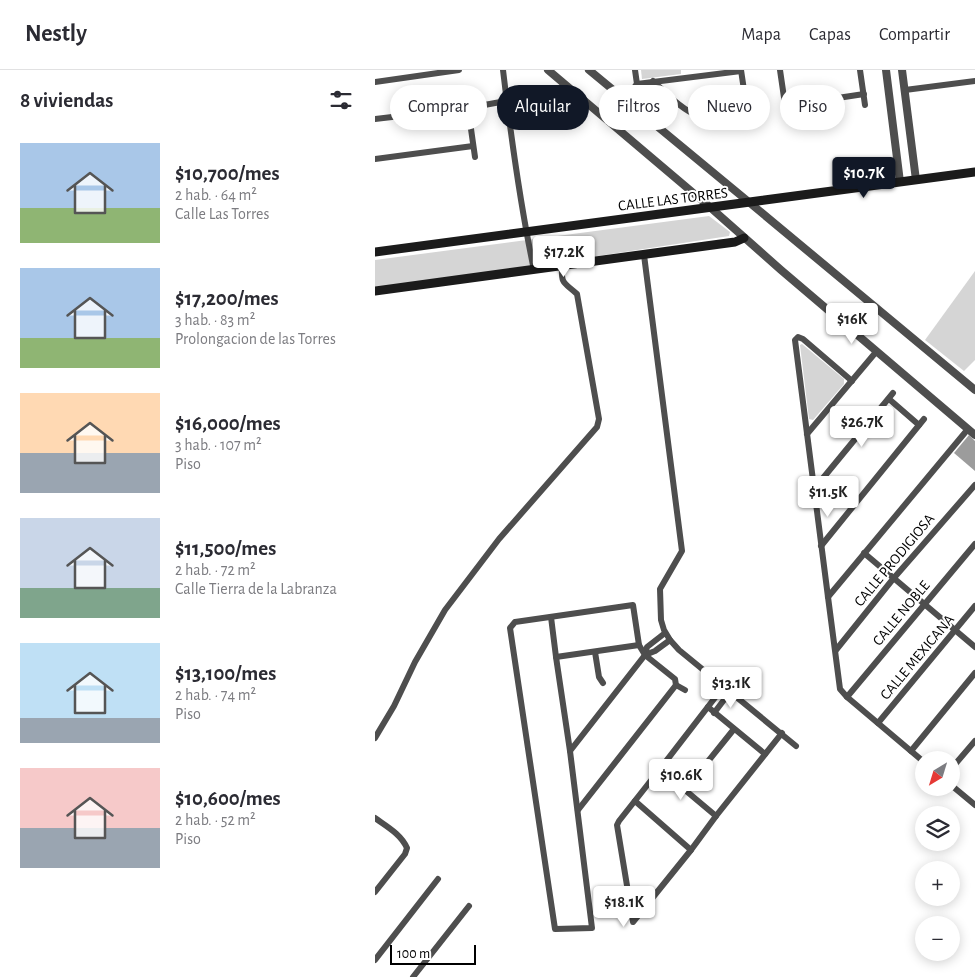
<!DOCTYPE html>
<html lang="es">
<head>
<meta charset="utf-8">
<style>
	body { margin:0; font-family:"Alegreya Sans",sans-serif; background:#f2f2f3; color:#2b2b33; height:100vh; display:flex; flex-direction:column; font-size:19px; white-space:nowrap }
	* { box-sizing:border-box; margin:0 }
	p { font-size:16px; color:#7c7c81 }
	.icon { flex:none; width:28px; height:28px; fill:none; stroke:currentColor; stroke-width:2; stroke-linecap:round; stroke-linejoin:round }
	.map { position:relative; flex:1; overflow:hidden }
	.details { display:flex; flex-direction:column; background:#fff; width:375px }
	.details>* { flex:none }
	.banner { position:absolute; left:15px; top:15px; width:475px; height:45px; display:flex; gap:10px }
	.needle { width:32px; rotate:218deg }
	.fabs { position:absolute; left:540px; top:681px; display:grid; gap:10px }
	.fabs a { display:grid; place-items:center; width:45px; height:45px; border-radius:50%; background:#fff; box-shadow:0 2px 12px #0003; font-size:25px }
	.scale { position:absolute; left:15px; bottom:12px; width:86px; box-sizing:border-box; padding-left:5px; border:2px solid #000; border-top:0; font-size:14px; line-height:18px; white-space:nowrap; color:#000; -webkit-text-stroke:4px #fff; paint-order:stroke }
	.price { position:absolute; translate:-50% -42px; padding:0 11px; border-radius:5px; background:#fff; color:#222; font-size:16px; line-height:32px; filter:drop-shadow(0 1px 2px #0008) }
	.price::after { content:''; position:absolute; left:50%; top:30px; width:15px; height:11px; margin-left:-8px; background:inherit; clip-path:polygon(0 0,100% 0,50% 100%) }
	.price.current { background:#111827; color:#fff }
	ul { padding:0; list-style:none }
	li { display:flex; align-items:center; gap:15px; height:125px; padding:0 20px }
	li span { display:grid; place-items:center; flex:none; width:140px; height:100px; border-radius:0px; color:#555 }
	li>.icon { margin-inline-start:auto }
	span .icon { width:60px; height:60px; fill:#fffc; stroke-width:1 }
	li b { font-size:21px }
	h2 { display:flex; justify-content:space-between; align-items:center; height:60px; padding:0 20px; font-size:21px }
	.chip { padding:0 18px; border-radius:22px; background:#fff; box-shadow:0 2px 12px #0003; font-size:18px; line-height:45px }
	.chip.current { background:#111827; color:#fff }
	header { display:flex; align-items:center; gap:30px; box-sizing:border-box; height:70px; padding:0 25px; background:#fff; border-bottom:1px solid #e1e1e2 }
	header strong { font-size:24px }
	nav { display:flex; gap:28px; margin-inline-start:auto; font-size:18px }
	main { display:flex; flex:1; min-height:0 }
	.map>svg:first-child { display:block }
	.green { fill:#d5d5d5 }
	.water { fill:#9c9c9c }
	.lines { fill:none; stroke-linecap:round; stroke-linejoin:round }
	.minor { stroke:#4e4e4e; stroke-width:6 }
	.tertiary { stroke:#4e4e4e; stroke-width:8 }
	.secondary { stroke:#1b1b1b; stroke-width:9 }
	.labels { text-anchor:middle; stroke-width:4; stroke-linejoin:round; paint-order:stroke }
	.street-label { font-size:15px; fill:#000; stroke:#fff }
</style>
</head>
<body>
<header>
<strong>Nestly</strong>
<nav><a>Mapa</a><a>Capas</a><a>Compartir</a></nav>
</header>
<main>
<section class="details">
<h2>8 viviendas<svg class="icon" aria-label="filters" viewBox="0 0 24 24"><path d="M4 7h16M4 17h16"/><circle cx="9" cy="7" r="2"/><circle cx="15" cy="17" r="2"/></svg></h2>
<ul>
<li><span style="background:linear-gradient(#a9c7e8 65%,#8fb573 0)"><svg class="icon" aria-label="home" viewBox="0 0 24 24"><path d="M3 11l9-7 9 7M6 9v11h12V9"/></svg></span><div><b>$10,700/mes</b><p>2 hab. · 64 m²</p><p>Calle Las Torres</p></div></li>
<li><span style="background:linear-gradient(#a9c7e8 70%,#8fb573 0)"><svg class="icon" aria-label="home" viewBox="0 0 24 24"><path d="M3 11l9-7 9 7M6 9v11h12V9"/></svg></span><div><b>$17,200/mes</b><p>3 hab. · 83 m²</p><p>Prolongacion de las Torres</p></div></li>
<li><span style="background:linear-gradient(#ffd9b3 60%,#9aa5b1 0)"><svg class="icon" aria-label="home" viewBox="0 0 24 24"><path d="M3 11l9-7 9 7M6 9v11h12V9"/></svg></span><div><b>$16,000/mes</b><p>3 hab. · 107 m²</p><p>Piso</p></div></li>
<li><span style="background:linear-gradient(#c9d6e8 70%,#7fa58c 0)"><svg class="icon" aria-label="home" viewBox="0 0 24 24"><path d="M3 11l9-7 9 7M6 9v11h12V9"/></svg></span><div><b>$11,500/mes</b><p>2 hab. · 72 m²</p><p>Calle Tierra de la Labranza</p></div></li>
<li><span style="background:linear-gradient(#bfe0f5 75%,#9aa5b1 0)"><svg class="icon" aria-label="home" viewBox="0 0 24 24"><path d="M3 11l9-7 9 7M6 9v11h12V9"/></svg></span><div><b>$13,100/mes</b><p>2 hab. · 74 m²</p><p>Piso</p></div></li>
<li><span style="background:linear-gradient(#f6c9c9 60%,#9aa5b1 0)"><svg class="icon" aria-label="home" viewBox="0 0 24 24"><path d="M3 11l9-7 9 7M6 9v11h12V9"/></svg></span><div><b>$10,600/mes</b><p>2 hab. · 52 m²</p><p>Piso</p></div></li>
</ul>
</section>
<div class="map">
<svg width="600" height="907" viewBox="0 0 600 907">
	<rect width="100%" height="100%" fill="#fff"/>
	<g class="green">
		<path d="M266,0H306V4L267,9Z"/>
		<path d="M334,146L355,162L354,166L0,220V190Z"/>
		<path d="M600,201V290L589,301L550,270Z"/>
		<path d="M427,274L469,309V314L438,350L434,349L425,275Z"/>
	</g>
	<path class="water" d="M594,365L600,371V401L579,383Z"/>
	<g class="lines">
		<g class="minor">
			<path d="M128,0C136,67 145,134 159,200"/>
			<path d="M260,0L262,14L271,47"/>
			<path d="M366,0L373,47"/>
			<path d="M405,0L412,48"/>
			<path d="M485,0L490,35"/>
			<path d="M278,11C291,23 308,41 324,46L372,40"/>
			<path d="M0,12L84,0"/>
			<path d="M262,14L366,1"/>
			<path d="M530,20L600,11"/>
			<path d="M410,36L489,24"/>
			<path d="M93,38L100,87"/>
			<path d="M0,49L93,38L131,31"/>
			<path d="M233,50L262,14"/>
			<path d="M0,89L98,76"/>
			<path d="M269,185L307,481L285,519L286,550L289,560L295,570L304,580L421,676"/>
			<path d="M477,311L428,269L423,267L420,270L453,527L465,619L472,627L549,692"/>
			<path d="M514,329L544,355"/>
			<path d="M432,364L501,282"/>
			<path d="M439,419L518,323"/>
			<path d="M446,476L549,349"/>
			<path d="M489,483L600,577"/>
			<path d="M453,527L593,359"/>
			<path d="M176,547L181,587L195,681L270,585L272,577L290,563"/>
			<path d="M461,580L518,509L600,415"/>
			<path d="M220,582L224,607L228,613"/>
			<path d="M270,585L280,581L295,570"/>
			<path d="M181,587L264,575"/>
			<path d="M349,616L285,699L244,751L242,755L258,852L316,780L341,746L407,663"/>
			<path d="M472,627L600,474"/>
			<path d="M333,637L390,684"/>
			<path d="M339,643L355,622"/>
			<path d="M503,653L600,536"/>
			<path d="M0,668L19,636L40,592L70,540L124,469L222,357L224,349L202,224C189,212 186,215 187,196"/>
			<path d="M195,681L217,858L180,859L135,558L140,552L258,535L264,575L270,585L300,609L301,615L310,620"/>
			<path d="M536,681L600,603"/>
			<path d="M285,699L341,746"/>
			<path d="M576,699L600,671"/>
			<path d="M576,715L600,735"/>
			<path d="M310,720L359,659"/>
			<path d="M260,731L316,780"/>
			<path d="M203,740L301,615"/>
			<path d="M0,748C11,756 26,764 32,778L30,784L0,822"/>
			<path d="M0,890L63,809"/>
			<path d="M38,907L94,836"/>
		</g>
		<g class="tertiary">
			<path d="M173,0L336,138L406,200L600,365"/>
			<path d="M214,0L375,133L600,320"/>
			<path d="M511,0L525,112"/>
			<path d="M527,0L541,110"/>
		</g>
		<g class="secondary">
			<path d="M0,182L600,102"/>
			<path d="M0,221L360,172L369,168"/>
		</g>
	</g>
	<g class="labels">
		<g class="street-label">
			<text transform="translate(298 129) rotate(-7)" y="5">CALLE LAS TORRES</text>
			<text transform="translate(519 490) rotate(-50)" y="5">CALLE PRODIGIOSA</text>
			<text transform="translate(526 543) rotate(-50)" y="5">CALLE NOBLE</text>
			<text transform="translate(542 587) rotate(-50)" y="5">CALLE MEXICANA</text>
		</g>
	</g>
</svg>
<div class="fabs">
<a><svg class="needle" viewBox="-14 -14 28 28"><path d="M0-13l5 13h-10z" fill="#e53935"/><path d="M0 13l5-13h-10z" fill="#7c7c81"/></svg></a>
<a><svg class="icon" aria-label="layers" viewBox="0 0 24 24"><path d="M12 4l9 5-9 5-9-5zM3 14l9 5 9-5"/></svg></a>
<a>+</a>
<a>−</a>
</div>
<div class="scale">100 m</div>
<b class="price current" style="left:489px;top:129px">$10.7K</b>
<b class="price" style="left:189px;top:208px">$17.2K</b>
<b class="price" style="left:477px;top:275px">$16K</b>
<b class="price" style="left:487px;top:378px">$26.7K</b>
<b class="price" style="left:453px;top:448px">$11.5K</b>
<b class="price" style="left:356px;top:639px">$13.1K</b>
<b class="price" style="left:306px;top:731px">$10.6K</b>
<b class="price" style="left:249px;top:858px">$18.1K</b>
<div class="banner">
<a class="chip">Comprar</a>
<a class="chip current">Alquilar</a>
<a class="chip">Filtros</a>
<a class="chip">Nuevo</a>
<a class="chip">Piso</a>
</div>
</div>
</main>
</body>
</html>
